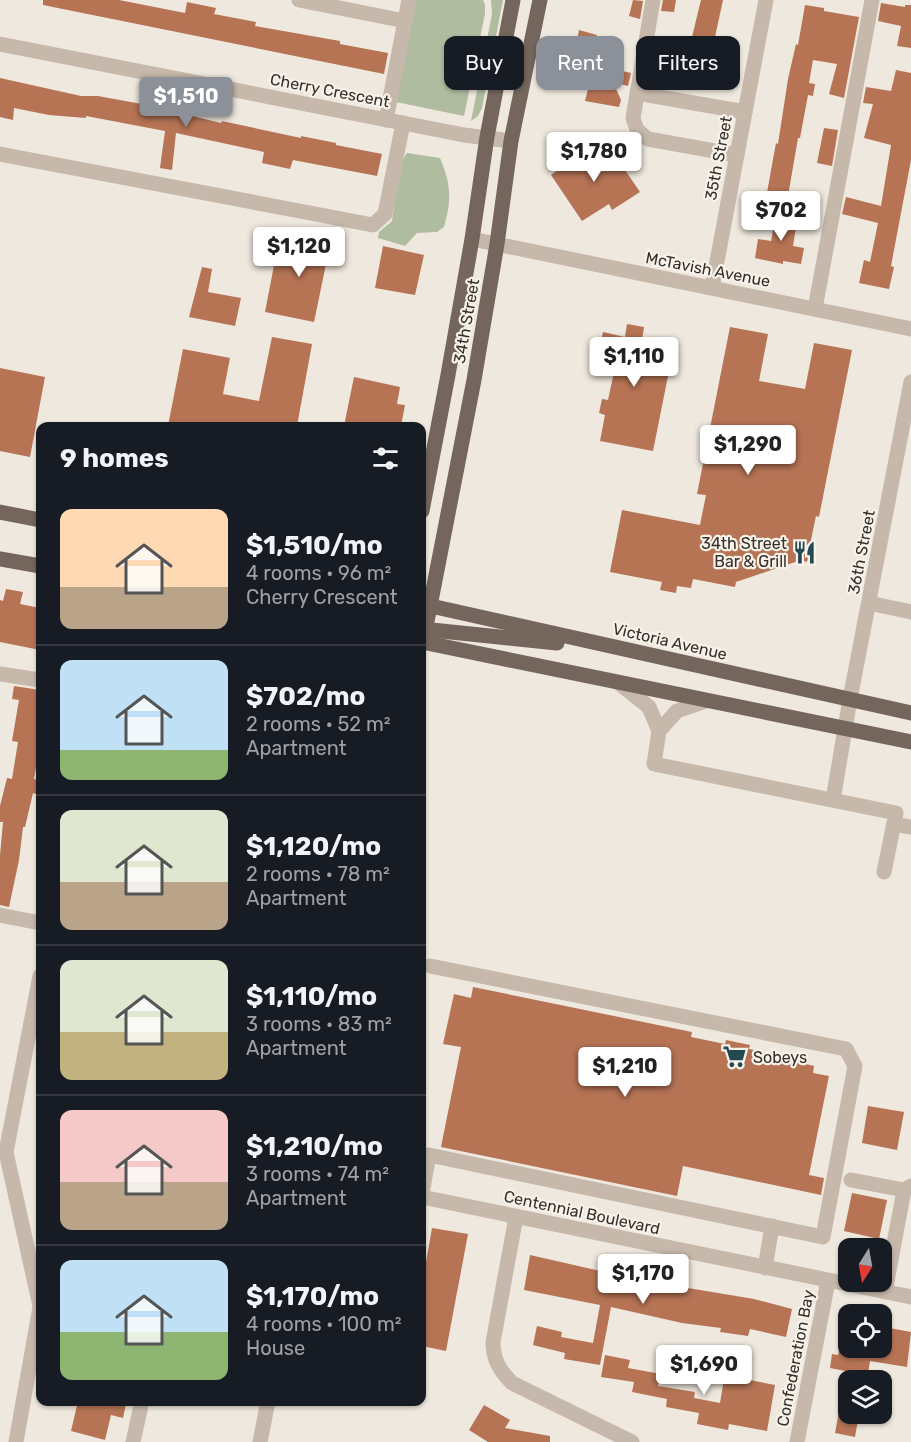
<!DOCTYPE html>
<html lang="en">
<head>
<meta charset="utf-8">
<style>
	body { margin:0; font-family:Rubik,sans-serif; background:#242831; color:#f1f3f6; height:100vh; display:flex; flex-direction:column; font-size:22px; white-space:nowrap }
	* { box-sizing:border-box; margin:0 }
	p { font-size:20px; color:#9ea1a6 }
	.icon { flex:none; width:33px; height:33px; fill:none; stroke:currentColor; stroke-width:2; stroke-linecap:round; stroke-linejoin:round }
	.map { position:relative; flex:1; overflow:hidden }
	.sheet { position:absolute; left:36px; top:422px; width:390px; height:984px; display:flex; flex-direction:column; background:#171b24; border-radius:12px; box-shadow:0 2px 4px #0004 }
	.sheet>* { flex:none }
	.hud { position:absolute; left:444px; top:36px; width:376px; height:54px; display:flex; gap:12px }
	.needle { width:39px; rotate:191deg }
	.controls { position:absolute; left:838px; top:1238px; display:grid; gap:12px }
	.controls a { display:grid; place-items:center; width:54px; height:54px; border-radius:12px; background:#171b24; box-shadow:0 2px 4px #0004; font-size:30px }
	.price { position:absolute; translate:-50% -51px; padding:0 14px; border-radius:6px; background:#fff; color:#222; font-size:20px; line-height:39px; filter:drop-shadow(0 2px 3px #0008) }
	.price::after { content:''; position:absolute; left:50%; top:36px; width:18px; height:14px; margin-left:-9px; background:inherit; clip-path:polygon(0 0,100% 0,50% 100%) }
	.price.current { background:#8c9099; color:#fff }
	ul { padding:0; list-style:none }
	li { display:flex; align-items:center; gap:18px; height:150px; padding:0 24px }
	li+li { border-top:2px solid #363941 }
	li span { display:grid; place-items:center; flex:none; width:168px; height:120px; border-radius:12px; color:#555 }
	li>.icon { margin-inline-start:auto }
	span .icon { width:72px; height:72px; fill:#fffc; stroke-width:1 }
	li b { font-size:26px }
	h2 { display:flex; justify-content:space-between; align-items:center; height:72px; padding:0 24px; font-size:26px }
	.pill { padding:0 21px; border-radius:12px; background:#171b24; box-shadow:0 2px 4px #0004; font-size:21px; line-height:54px }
	.pill.current { background:#8c9099; color:#fff }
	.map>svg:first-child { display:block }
	.green { fill:#b0bca0 }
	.building { fill:#b67455 }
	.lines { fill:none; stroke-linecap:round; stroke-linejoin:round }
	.minor { stroke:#c6b9ab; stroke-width:15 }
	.major { stroke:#74665c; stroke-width:15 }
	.labels { text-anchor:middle; stroke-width:4.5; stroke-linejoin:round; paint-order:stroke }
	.street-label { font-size:16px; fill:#352e29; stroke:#f7f2ea }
	.poi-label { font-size:16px; fill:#352e29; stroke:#f7f2ea; text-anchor:end }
</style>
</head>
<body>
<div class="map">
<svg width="911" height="1442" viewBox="0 0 911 1442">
	<rect width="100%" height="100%" fill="#efe8de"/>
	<g class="green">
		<path d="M416,0H483L485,5V14L464,116L396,102Z"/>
		<path d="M491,0H503L482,108L478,116L471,121L492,14Z"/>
		<path d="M407,153L440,158C451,184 452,200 444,227L437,232L417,233L405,246L378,238L379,232L392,221L399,166Z"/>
	</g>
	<g class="building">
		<path d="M43,0H119L185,13L187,2L216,8L214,14L256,22L255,26L340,41V44L388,53L384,74L43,5Z"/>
		<path d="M633,0L643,1L640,19L629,16Z"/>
		<path d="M663,0H676L674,12L661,11Z"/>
		<path d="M701,0H723L705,83L682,78Z"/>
		<path d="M881,3L905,7V5H911V48L897,46L901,26L878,21Z"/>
		<path d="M805,5L824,8V11L859,17L844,98L829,94L837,64L813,60L809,83L815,84L813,96L808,95L800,138H798L787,202L766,198L776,143L778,144L788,79L796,44L798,45Z"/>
		<path d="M579,30L597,35L594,50L621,55L618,70L631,73L628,86L613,82L621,100L619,107L585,101L595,61L564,54L566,45L576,46Z"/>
		<path d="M653,58L669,61L667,74L663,73L662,79L650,76Z"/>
		<path d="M896,70L911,73V160L891,266L894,267L889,289L859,283L864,260L870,262L878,223L842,214L846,197L881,206L891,145L864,138L873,104L863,103L866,87L891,91Z"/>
		<path d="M0,78L81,96H98L147,105L221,123L222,121L301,138V136L336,143V145L382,154L377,176L293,160L290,169L262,163L264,152L176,133L172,170L160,168L165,131L86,116V118L49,115L14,108L13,120L0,117Z"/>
		<path d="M824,128L838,130L832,166L817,163Z"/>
		<path d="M599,143L618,170L623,167L640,192L612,210L609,204L582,221L551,175Z"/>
		<path d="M777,211L798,215L793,246L804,248L801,264L783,261V264L755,258L758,239L771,241Z"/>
		<path d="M290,231L331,240L314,322L265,312L276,255L285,257Z"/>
		<path d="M383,246L424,255L415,295L375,288Z"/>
		<path d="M202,267L212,269L208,292L241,298L235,326L189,317Z"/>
		<path d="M627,324L644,327L642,340L674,346L653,451L600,441L605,415L599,413L602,399L608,400L616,363L597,360L603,332L625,337Z"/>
		<path d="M730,327L768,334L759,381L805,389L814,343L852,350L819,517L816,516L809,549L813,555L806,562L801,560L736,582L735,587L693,579L691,588L677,586L676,593L660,590L662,582L610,572L622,510L700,525L706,495L697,494Z"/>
		<path d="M272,337L312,344L297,426H168L183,349L230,358L223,394L259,401Z"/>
		<path d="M0,368L45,377L30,457L0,451Z"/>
		<path d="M354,377L400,387L397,404L405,405L401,426H344Z"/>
		<path d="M6,589L23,592L20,604L40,608V650L0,642V600L3,601Z"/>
		<path d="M14,686L40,690V744L34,779L38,780L36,794L33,793L25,827H23L19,860L9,907L0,905V855L3,822H0V806L7,778L12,779L18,742L12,741L19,700L12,699Z"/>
		<path d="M473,987L692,1032L691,1037L725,1044L726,1040L750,1045L749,1049L802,1060V1063L814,1066L813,1073L829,1076L809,1175L824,1178L821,1195L683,1166L677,1196L441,1147L461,1047L443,1044L454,994L471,998Z"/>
		<path d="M868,1106L904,1112L897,1150L862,1143Z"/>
		<path d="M852,1193L887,1200L879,1239L844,1231Z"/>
		<path d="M432,1228L468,1234L446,1351L422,1346V1285Z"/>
		<path d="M530,1255L596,1270L648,1278L677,1284L676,1286L754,1299L792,1309L786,1337L750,1329L748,1336L720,1332L721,1328L682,1323L611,1307L600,1365L564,1359L565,1353L533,1345L537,1326L562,1332L561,1337L593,1343L600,1305L524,1290Z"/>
		<path d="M884,1327L911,1332L907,1367L870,1361L867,1380H849L850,1372L830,1368L832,1354L838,1355L840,1347H882Z"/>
		<path d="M605,1355L630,1360L628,1368L661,1374L658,1386L695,1392L694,1398L720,1403L726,1367L746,1371L745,1379L775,1385L767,1431L729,1424L728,1430L697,1424L699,1413L666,1407L667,1399L632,1392L634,1382L601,1377Z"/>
		<path d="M78,1401H112L126,1404L123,1418L111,1415L105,1440L71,1431Z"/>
		<path d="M484,1405L510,1420L505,1428L550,1436V1442H488L469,1430Z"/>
		<path d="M839,1411L859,1414L855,1437L835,1433Z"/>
	</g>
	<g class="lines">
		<g class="minor">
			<path d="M299,0L405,21"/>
			<path d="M653,0L633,118L637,130L648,139L737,155"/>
			<path d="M0,44L464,135L511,141"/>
			<path d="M637,93L745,112"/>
			<path d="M386,120L409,0"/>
			<path d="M0,154L373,225L385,214L403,123"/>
			<path d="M472,239L911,329"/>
			<path d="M712,288L766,0"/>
			<path d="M815,309L872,0"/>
			<path d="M869,603L911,612"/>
			<path d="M0,674L40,680"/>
			<path d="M620,684L649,707L659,731"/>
			<path d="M706,701L677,711L659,731L654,764L896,813L884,872"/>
			<path d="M833,800L850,699L911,382"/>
			<path d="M894,824L911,827"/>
			<path d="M0,915L40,923"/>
			<path d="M40,976L6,1152L40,1306"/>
			<path d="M851,1180L904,1190"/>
			<path d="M422,1194L429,1155L823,1237L855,1066L846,1049L430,966"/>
			<path d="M422,1197L911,1297"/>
			<path d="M516,1217L493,1342C493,1360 500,1371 512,1383L632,1442"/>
			<path d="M765,1268L772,1226"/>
			<path d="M885,1292L904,1190L911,1186"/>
			<path d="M16,1442L40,1307"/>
			<path d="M133,1442L142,1401"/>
			<path d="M260,1442L268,1401"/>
			<path d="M797,1442L828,1281"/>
		</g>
		<g class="major">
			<path d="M422,511L448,375L472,239L487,137L513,0"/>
			<path d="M0,512L40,520"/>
			<path d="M0,559L40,566"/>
			<path d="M422,604L911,713"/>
			<path d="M422,629L557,643"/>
			<path d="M422,642L911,742"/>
			<path d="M423,642L474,380L497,244L511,141L540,0"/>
		</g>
	</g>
	<defs>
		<symbol id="restaurant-bare" viewBox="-9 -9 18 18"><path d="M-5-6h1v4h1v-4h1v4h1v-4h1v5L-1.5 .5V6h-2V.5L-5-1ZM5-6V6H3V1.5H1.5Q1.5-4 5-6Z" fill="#244a51" stroke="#f7f2ea" stroke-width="2.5" paint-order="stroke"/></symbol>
		<symbol id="supermarket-bare" viewBox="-9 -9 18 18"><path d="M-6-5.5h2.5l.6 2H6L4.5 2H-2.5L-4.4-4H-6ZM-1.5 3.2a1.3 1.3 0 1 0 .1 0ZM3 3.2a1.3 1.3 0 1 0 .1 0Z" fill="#244a51" stroke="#f7f2ea" stroke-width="2.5" paint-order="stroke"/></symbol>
	</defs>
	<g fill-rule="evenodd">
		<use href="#restaurant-bare" x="788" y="536" width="33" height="33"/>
		<use href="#supermarket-bare" x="718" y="1040" width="33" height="33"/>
	</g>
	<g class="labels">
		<g class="street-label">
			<text transform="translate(330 90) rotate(11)" y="6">Cherry Crescent</text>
			<text transform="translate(718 158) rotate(-79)" y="6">35th Street</text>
			<text transform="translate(708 269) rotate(11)" y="6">McTavish Avenue</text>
			<text transform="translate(466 321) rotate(-80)" y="6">34th Street</text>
			<text transform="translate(861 552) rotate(-79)" y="6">36th Street</text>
			<text transform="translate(670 641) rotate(13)" y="6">Victoria Avenue</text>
			<text transform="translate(582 1212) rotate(12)" y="6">Centennial Boulevard</text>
			<text transform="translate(795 1358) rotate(-79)" y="6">Confederation Bay</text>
		</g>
		<g class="poi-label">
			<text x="787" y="549">34th Street<tspan x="787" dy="18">Bar &amp; Grill</tspan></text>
			<text x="753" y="1063" text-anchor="start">Sobeys</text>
		</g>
	</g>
</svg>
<div class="controls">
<a><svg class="needle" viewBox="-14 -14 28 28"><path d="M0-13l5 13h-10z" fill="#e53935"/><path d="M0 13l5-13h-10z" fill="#9ea1a6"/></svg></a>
<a><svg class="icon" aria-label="locate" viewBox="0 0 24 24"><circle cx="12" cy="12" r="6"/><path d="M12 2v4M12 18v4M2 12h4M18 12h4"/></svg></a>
<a><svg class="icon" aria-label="layers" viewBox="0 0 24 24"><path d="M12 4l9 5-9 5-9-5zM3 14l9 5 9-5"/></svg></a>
</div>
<b class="price current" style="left:186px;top:128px">$1,510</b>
<b class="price" style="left:594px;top:183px">$1,780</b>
<b class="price" style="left:781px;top:242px">$702</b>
<b class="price" style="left:299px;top:278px">$1,120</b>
<b class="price" style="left:634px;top:388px">$1,110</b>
<b class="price" style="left:748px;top:476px">$1,290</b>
<b class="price" style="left:625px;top:1098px">$1,210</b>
<b class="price" style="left:643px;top:1305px">$1,170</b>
<b class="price" style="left:704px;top:1396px">$1,690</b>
<div class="hud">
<a class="pill">Buy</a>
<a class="pill current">Rent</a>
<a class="pill">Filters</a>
</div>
<section class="sheet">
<h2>9 homes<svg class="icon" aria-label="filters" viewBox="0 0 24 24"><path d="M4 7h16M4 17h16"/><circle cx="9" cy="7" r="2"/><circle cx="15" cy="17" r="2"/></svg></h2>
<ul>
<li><span style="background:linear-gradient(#ffd9b3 65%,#b9a48a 0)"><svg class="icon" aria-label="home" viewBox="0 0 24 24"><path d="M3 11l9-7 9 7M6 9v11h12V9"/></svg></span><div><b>$1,510/mo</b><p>4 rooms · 96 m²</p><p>Cherry Crescent</p></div></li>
<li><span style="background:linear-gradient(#bfe0f5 75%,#8fb573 0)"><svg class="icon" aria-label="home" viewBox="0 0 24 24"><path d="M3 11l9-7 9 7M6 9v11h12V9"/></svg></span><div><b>$702/mo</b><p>2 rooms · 52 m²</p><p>Apartment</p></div></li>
<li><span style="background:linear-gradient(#dfe7d0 60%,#b9a48a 0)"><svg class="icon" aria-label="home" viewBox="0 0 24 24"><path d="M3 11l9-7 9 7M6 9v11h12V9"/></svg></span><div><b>$1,120/mo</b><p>2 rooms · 78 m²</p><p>Apartment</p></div></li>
<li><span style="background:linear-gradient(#dfe7d0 60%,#c2b280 0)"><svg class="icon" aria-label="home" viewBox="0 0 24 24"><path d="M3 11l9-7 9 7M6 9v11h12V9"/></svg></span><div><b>$1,110/mo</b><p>3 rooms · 83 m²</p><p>Apartment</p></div></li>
<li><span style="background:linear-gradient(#f6c9c9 60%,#b9a48a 0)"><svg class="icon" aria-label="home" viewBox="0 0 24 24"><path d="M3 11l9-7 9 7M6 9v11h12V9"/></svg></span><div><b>$1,210/mo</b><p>3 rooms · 74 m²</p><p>Apartment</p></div></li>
<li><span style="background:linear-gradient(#bfe0f5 60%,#8fb573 0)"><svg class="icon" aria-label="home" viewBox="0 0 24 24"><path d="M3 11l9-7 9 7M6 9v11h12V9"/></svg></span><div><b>$1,170/mo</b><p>4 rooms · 100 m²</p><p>House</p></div></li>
</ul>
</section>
</div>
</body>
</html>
